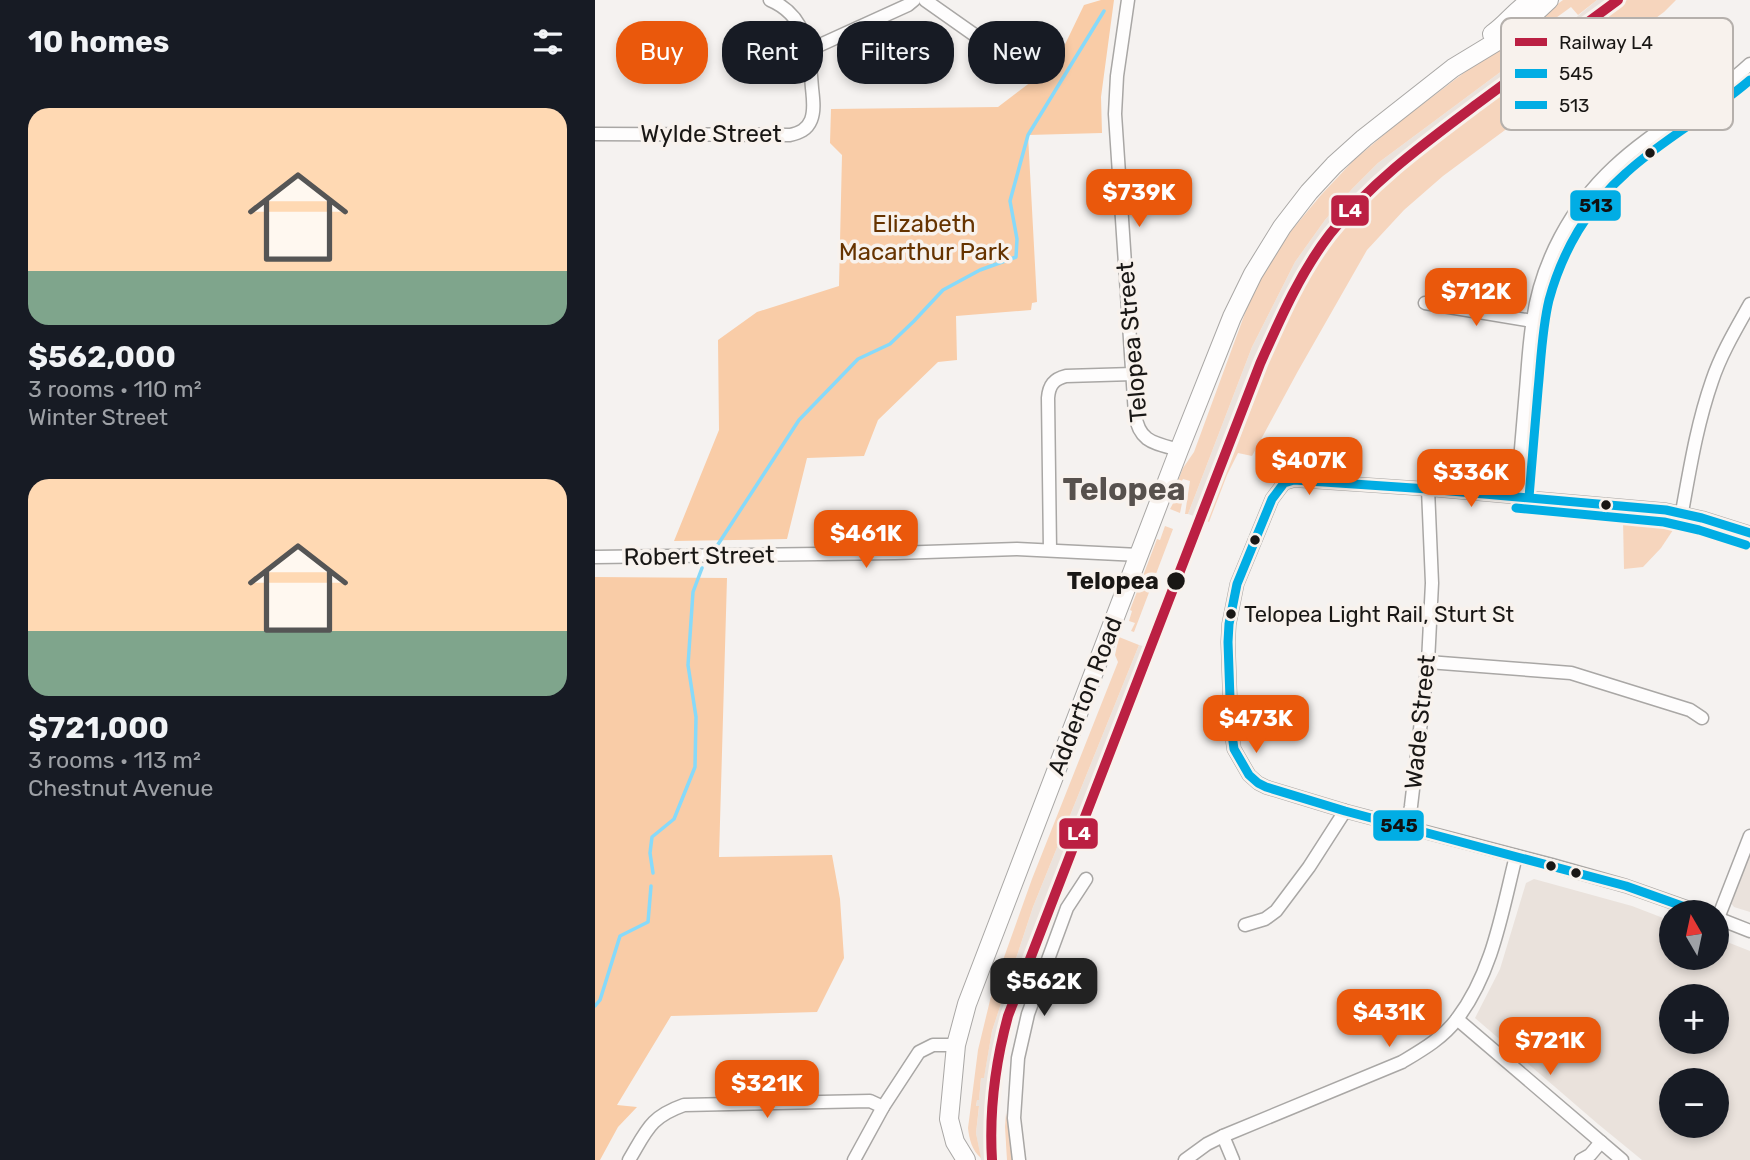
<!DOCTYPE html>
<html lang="en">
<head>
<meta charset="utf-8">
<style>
	body { margin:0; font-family:Rubik,sans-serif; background:#20242c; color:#f1f3f6; height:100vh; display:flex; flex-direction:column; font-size:26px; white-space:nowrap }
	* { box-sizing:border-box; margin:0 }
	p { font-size:23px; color:#9ea1a6 }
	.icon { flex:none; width:38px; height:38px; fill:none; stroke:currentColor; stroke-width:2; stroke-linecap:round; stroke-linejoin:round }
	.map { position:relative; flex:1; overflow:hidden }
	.side { display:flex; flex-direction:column; background:#171b24; width:595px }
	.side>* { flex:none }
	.banner { position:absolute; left:21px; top:21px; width:665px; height:63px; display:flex; gap:14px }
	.needle { width:46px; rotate:351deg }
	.tools { position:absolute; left:1064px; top:900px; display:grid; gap:14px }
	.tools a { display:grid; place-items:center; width:70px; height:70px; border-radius:50%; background:#171b24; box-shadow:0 4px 10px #0003; font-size:35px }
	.price { position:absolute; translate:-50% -60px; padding:0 16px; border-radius:14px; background:#ea580c; color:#fff; font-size:23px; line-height:46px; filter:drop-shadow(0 2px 4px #0008) }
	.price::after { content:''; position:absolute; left:50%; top:42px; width:21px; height:16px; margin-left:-10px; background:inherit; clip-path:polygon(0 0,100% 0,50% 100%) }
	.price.active { background:#222; color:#fff }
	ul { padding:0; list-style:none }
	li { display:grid; align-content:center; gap:14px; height:371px; padding:0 28px }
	li span { display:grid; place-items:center; height:217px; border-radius:21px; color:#555 }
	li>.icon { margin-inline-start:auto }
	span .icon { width:126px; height:126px; fill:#fffc; stroke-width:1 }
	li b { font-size:30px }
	h2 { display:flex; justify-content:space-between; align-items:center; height:84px; padding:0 28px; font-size:30px }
	.pill { padding:0 24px; border-radius:28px; background:#171b24; box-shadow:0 4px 10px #0003; font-size:24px; line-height:63px }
	.pill.active { background:#ea580c; color:#fff }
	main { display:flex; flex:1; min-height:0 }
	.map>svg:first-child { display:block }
	.built { fill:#eae2dc; fill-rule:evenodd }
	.green { fill:#f6d5bd }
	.forest { fill:#f9cca7 }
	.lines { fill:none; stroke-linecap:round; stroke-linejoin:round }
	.stream { stroke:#87dafa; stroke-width:3.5 }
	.minor-casing { stroke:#a9a7a5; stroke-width:15 }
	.secondary-casing { stroke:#a9a7a5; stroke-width:20 }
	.minor { stroke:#fefdfd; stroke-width:12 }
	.secondary { stroke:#fefdfd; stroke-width:18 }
	.bus-1-casing { stroke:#f8f2ed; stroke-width:14 }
	.bus-2-casing { stroke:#f8f2ed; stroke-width:14 }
	.bus-1 { stroke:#01ade4; stroke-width:9 }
	.bus-2 { stroke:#01ade4; stroke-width:9 }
	.rail-1-casing { stroke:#f8f2ed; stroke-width:16 }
	.rail-1 { stroke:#bb2043; stroke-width:10 }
	.bus-dot { fill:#191715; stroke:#f8f2ed; stroke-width:2.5 }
	.labels { text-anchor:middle; stroke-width:7; stroke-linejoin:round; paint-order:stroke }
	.bus-label { font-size:22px; fill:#191715; stroke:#f8f2ed; text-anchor:start }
	.street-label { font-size:24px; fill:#191715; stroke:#f8f2ed }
	.park-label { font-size:24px; fill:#630; stroke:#f8f2ed }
	.stop-label { font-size:24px; font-weight:bold; fill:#191715; stroke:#f8f2ed; text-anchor:end }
	.district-label { font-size:32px; font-weight:bold; fill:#57514d; stroke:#f8f2ed }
	.key { fill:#f8f2ed; stroke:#b5b0ac; stroke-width:2 }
	.key-label { font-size:19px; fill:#191715 }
	.line-badge { stroke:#f8f2ed; stroke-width:2.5 }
	.badge-label { font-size:19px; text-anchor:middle; font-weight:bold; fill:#fff }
	.pale-badge-label { font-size:19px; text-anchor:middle; font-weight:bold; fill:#111 }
</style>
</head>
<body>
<main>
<section class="side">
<h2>10 homes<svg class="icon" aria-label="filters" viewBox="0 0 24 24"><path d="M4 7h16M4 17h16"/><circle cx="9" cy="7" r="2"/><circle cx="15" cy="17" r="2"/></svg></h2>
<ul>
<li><span style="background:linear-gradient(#ffd9b3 75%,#7fa58c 0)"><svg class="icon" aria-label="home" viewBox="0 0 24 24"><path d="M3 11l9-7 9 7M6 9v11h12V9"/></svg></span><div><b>$562,000</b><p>3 rooms · 110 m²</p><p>Winter Street</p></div></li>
<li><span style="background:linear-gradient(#ffd9b3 70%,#7fa58c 0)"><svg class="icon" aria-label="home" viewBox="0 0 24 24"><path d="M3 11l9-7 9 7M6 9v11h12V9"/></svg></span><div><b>$721,000</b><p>3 rooms · 113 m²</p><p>Chestnut Avenue</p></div></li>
</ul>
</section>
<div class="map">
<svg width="1155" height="1160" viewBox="0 0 1155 1160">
	<rect width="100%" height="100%" fill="#f5f2f0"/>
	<g class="built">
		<path d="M1002,0H1032L988,35L978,20Z"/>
		<path d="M966,27L975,40L812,163L777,196L744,232L717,270L697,307L673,361L647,432L610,520L593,514L657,347L700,262L730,220L757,189L783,163Z"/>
		<path d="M544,645L558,649L551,671L554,673L539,703L459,905L423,1003L410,1047L401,1096L400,1126L402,1160H386L381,1133L384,1107H381L382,1099H384L386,1078L389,1077L397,1031L438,907Z"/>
		<path d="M1155,851V912L1139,907L1135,902Z"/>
		<path d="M939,879L1037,906L1076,921V957H1122V938L1155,951V1160H1047L1003,1124L880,1018L905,969L931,883ZM1076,996H1122V1041H1076ZM1076,1080H1122V1125H1076Z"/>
	</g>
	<g class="green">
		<path d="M968,0H1002L983,15L976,7L918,49H914L910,43Z"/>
		<path d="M1032,0H1081L1069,12L848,176L809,210L772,250L703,371L657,456L643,453L632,475L614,522L610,520C622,491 635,462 647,432C674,363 697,291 744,232C780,188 825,153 870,119C904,93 938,68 972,42L980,53L986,50L982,43L990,38L988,35Z"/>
		<path d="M964,24L966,27L783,163L757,189L730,220L700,262L657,347L593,514H590L595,481L588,479L577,498H576L588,468L599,452L653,305L669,273L696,231L726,195L759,160L804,122L903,47L911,55H921Z"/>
		<path d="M589,483L591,484L585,513L575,509Z"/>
		<path d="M1028,520L1080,527L1066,548L1048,567L1029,569Z"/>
		<path d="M570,526L578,529L539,632L536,631L540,623L534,621L537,611L535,610L562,539L565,540Z"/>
		<path d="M524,637L544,645L438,907L397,1031L389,1078H386L384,1100H382L381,1106H384L381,1133L386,1158C377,1151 374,1138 373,1128L383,1050L398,988L437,879L523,662L520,655Z"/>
		<path d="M411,1113L418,1160H412L410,1127Z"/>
	</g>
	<g class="forest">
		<path d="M506,0H519L506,97L507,133L433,135L442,302L437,303L436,310L361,316L362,360L343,362L283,420L269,456L212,458L192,539L79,541L124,430L123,340L162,312L244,286L247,155L235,143L236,109L403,107L461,63L489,5Z"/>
		<path d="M0,577L132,578L124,857L237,855L245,899L249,958L222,1012L76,1016L22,1105L42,1107L23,1127L5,1160H0Z"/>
	</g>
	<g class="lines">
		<g class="stream">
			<path d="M120,549L204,420L263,359L295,344L319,321L348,290L385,270L421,257L422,239L415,201L433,135L509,11"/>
			<path d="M58,873L55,853L57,837L79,819L100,767L101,717L93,665L98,592L107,568"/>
			<path d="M0,1006L5,1000L25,936L53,922L56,886"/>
		</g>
		<defs>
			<g id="minor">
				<path d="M330,0L381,36L396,38"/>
				<path d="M533,0L522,76L520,114L540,414C544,442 559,443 584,450"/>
				<path d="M214,50L313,5L319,0"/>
				<path d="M0,134L195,135C204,133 212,130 216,120C220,110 218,98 217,88C214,52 213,16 175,0"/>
				<path d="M830,303L937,321"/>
				<path d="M922,496C925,461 928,425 931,390C933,367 934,343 938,320C946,263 976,207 1019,167C1060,128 1113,103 1155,64"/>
				<path d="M1087,512C1095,468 1102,424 1117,381C1126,354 1141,329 1155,304"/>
				<path d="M455,550L453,398C454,385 459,379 471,376L538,374"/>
				<path d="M0,557L300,553L422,549L544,555"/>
				<path d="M833,662L976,673L1095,710L1107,718"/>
				<path d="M812,828L816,806L833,662L837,583L833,489"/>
				<path d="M1105,912L1031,886L957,865L750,811L671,787L663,783L654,775L639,749L636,727L633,642L634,624L642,584L677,499L689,483L699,480L833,489L1071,510L1107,518L1155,533"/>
				<path d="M1122,918L1155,931"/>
				<path d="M1123,918L1155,836"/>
				<path d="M650,925L670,919L681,911L714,867L750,811"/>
				<path d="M862,1019L1027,1160"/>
				<path d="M628,1136L638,1160"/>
				<path d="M34,1160C52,1130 55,1117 89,1105L275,1101L288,1107"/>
				<path d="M259,1160L288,1107L324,1052L338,1045H361"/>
				<path d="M424,1160L419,1118L423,1058L433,1014L472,908L491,879"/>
				<path d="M590,1160L612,1144L628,1136L807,1062C827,1050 848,1038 862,1019C898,972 907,911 921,856"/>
				<path d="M986,1160L995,1155L1006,1142"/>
			</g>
			<g id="secondary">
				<path d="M897,34C912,24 921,9 937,0"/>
				<path d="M371,1160L360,1142L354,1119L361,1045L372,1004L584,450L637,317L658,274L687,227L714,192L739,165L769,138L858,68L924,28L954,0"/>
			</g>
		</defs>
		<use href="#minor" class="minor-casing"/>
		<use href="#secondary" class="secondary-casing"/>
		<use href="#minor" class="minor"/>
		<use href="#secondary" class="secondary"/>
		<defs>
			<path id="bus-1" d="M1104,912L1031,886L750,811L671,787L663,783L654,775L639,749L636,727L633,642L634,624L642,584L677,499L689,483L699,480L833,489L1071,510L1107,518L1155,533"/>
			<g id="bus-2">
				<path d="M934,497C937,461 940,426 943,390C946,360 947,329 954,300C967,252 993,206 1031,173C1069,138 1116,114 1155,80"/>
				<path d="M921,508L1069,522L1104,530L1151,545"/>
			</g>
		</defs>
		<use href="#bus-1" class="bus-1-casing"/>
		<use href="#bus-2" class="bus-2-casing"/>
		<use href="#bus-1" class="bus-1"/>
		<use href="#bus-2" class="bus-2"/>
		<defs>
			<path id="rail-1" d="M397,1160C394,1111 400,1064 413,1016L665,364C685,319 705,273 735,234C776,182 830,143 882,104C929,69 976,35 1023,0"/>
		</defs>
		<use href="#rail-1" class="rail-1-casing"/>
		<use href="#rail-1" class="rail-1"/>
	</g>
	<g class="bus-dot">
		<circle cx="1055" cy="153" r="6"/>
		<circle cx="1011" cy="505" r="6"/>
		<circle cx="660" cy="540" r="6"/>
		<circle cx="581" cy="581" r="10"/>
		<circle cx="636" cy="614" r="6"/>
		<circle cx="956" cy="866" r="6"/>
		<circle cx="981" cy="873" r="6"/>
	</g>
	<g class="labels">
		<g class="bus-label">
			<text x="649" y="622">Telopea Light Rail, Sturt St</text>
		</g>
		<g class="street-label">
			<text x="116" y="142">Wylde Street</text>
			<text transform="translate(537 342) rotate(-95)" y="8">Telopea Street</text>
			<text transform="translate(104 556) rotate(-1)" y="8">Robert Street</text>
			<text transform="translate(490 696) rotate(-69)" y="8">Adderton Road</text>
			<text transform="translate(825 722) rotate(-84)" y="8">Wade Street</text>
		</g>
		<g class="park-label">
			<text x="329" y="232">Elizabeth<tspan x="329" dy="28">Macarthur Park</tspan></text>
		</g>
		<g class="stop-label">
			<text x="564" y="589">Telopea</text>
		</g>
		<g class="district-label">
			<text x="529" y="500">Telopea</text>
		</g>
	</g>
	<rect x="906" y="18" width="232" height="112" rx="10" class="key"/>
	<rect x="920" y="38" width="32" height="8" fill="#bb2043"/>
	<rect x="920" y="69" width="32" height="9" fill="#01ade4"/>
	<rect x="920" y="101" width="32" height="8" fill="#01ade4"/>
	<g class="key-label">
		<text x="964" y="49">Railway L4</text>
		<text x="964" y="80">545</text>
		<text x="964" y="112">513</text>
	</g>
	<g class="line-badge">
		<rect x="974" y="189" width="53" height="33" rx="7" fill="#01ade4"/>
		<rect x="735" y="194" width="40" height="33" rx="7" fill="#bb2043"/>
		<rect x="777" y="809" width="53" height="33" rx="7" fill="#01ade4"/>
		<rect x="463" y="817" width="41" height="33" rx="7" fill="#bb2043"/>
	</g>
	<g class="badge-label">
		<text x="755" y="217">L4</text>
		<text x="484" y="840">L4</text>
	</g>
	<g class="pale-badge-label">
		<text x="1001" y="212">513</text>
		<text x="804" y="832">545</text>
	</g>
</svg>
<div class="tools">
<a><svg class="needle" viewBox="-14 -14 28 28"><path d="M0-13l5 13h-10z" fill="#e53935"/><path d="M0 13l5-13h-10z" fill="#9ea1a6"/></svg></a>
<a>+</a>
<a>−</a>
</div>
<b class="price" style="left:544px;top:229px">$739K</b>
<b class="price" style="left:881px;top:328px">$712K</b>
<b class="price" style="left:714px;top:497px">$407K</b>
<b class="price" style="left:876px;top:509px">$336K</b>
<b class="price" style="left:271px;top:570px">$461K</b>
<b class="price" style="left:661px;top:755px">$473K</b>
<b class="price active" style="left:449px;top:1018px">$562K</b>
<b class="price" style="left:794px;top:1049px">$431K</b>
<b class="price" style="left:955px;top:1077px">$721K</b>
<b class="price" style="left:172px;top:1120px">$321K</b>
<div class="banner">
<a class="pill active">Buy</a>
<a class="pill">Rent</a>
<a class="pill">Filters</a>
<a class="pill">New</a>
</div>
</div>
</main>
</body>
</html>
